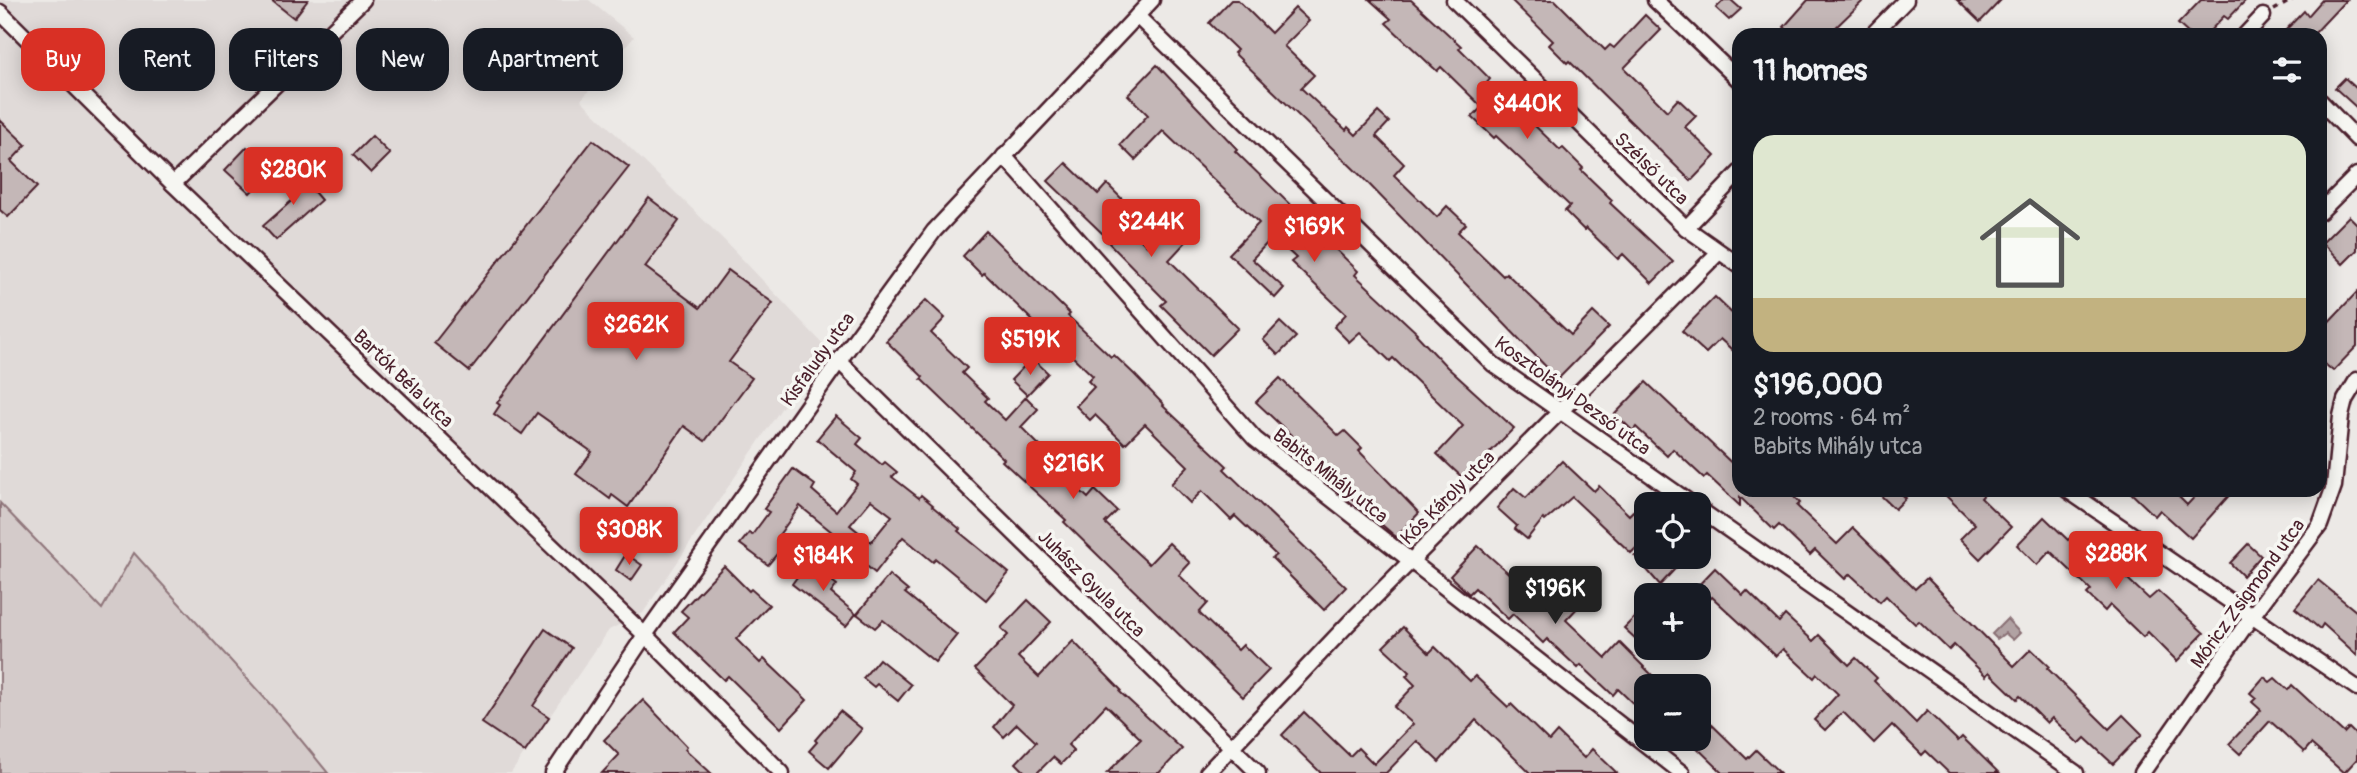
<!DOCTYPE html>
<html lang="en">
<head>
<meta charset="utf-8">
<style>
	body { margin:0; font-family:Pangolin,sans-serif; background:#20242c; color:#f1f3f6; height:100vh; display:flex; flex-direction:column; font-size:26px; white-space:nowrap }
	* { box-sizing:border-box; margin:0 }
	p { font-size:23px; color:#9ea1a6 }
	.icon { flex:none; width:38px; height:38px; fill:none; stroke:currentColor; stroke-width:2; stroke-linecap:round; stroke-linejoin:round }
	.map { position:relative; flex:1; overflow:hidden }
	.details { position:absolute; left:1732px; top:28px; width:595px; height:469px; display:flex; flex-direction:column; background:#171b24; border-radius:21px; box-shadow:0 4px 18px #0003 }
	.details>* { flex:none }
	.banner { position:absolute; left:21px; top:28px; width:665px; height:63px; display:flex; gap:14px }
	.tools { position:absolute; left:1634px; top:492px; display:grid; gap:14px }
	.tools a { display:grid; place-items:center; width:77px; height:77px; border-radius:14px; background:#171b24; box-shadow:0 4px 18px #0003; font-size:35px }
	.price { position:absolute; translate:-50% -60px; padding:0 16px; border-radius:7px; background:#d93025; color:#fff; font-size:23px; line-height:46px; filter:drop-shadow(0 2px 4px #0008) }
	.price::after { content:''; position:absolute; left:50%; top:42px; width:21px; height:16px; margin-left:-10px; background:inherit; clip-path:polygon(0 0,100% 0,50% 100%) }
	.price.active { background:#222; color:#fff }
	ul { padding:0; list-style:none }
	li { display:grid; align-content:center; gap:14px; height:371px; padding:0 21px }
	li span { display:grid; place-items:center; height:217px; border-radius:21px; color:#555 }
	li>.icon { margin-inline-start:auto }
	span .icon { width:126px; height:126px; fill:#fffc; stroke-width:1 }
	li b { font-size:30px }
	h2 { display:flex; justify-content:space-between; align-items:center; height:84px; padding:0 21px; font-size:30px }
	.chip { padding:0 24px; border-radius:21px; background:#171b24; box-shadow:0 4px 18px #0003; font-size:24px; line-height:63px }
	.chip.active { background:#d93025; color:#fff }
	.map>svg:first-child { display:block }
	.built { fill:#e0dad8 }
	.green { fill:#d4cbca; stroke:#8f757a; stroke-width:2 }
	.water { fill:#b1a2a3; stroke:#886e73; stroke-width:2 }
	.building { fill:#c4b7b7; stroke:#4a1f2b; stroke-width:2; fill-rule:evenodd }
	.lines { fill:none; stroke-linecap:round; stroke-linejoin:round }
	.minor-casing { stroke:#4a1f2b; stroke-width:19 }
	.path { stroke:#4a1f2b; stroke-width:3.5; stroke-dasharray:5 5; stroke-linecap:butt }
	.minor { stroke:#f6f6f2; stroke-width:14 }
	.labels { text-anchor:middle; stroke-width:7; stroke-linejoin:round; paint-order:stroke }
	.street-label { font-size:19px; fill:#4a1f2b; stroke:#f6f6f2 }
</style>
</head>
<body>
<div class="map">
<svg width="2357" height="773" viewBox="0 0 2357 773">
	<rect width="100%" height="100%" fill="#ece9e6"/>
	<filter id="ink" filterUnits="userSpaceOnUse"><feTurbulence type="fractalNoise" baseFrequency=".0143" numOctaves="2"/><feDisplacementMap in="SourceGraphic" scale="14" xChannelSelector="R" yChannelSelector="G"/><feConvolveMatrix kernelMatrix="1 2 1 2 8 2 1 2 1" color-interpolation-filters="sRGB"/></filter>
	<g filter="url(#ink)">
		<path class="built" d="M0,0H589L634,37L581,100L725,241L824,345L643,613L609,630L511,773H328L287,723L135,553L102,609L0,503Z"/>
		<path class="green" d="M0,503L102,609L134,553L287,723L328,773H0Z"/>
		<path class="water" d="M2007,619L2020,633L2013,640L2005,633L1997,639L1992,634Z"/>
		<g class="building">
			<path d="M271,0H308L294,18Z"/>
			<path d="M1231,0H1238L1271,33L1295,8L1309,21L1284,46L1314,75L1301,88L1346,130L1348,127L1356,135L1378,112L1389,122L1376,136L1404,164L1394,175L1437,217L1447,206L1466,224L1458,232L1503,276L1506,273L1571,335L1593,312L1609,327L1558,379L1361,176L1234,53L1237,50L1209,23Z"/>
			<path d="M1370,0H1411L1461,46L1459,48L1490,79L1486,84L1527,123L1529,120L1560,150L1563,148L1583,168L1581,170L1612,200L1610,203L1673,262L1652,283L1623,254L1618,259L1586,228L1584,230L1565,211L1570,206L1496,136L1494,138L1472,117L1482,107L1441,67L1437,71L1406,42L1386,23L1391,19Z"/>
			<path d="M1511,0H1555L1605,50L1610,45L1614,48L1645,15L1661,30L1624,68L1667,111L1678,99L1696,116L1685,127L1715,156L1691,181L1569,61L1567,63L1549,45L1553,41Z"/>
			<path d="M1724,0H1731L1741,9L1729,20L1716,8Z"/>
			<path d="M1808,0H1864L1828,35H1793L1784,27Z"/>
			<path d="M1957,0H2001L1980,22Z"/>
			<path d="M2201,0H2246L2228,19L2224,16L2206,35H2190L2178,24Z"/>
			<path d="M2322,0H2346L2313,35H2281L2304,11L2308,16Z"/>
			<path d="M1157,65L1237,149L1235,151L1358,271L1355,275L1417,333L1416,334L1447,367L1514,428L1464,479L1437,454L1463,426L1393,358L1390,361L1360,332L1349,342L1334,327L1346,314L1291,262L1296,258L1273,237L1252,259L1284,288L1275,298L1229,254L1259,223L1163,131L1135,160L1120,145L1148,115L1128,95Z"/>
			<path d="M2345,78L2357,89V108L2335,88Z"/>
			<path d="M0,120L26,145L11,161L37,187L8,217L0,210Z"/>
			<path d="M372,136L390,154L371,173L353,155Z"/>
			<path d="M593,140L629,167L469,371L434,343Z"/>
			<path d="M247,147L272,170L250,193L225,170Z"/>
			<path d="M1066,163L1098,194L1107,184L1124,201L1113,212L1147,246L1180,212L1198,229L1169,260L1238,328L1211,355L1161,305L1166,301L1103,237L1104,235L1048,181Z"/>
			<path d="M297,172L321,200L276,240L263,226L296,197L283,183Z"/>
			<path d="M649,198L679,221L645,267L700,308L728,270L773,303L729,362L752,378L705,441L684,426L628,507L612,495L610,499L576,474L592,452L537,413L522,434L494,414L500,405L497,403Z"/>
			<path d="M2349,216L2357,224V250L2343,264L2322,243Z"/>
			<path d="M986,231L1070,314L1068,316L1111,357L1114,355L1134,374L1164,405L1163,406L1227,466L1224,469L1346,587L1324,610L1272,558L1276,555L1235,516L1231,520L1202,491L1190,503L1171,484L1188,466L1145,424L1125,444L1095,415L1090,420L1076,406L1094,387L1088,381L1093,376L1050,335L1044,341L1029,327L1034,322L984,273L982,275L963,256Z"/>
			<path d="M2357,292V346L2333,371L2320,360V331Z"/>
			<path d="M1715,297L1740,321V357L1720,339L1706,353L1682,331Z"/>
			<path d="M926,300L945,318L931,333L967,368L962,373L988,398L985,401L1005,420L1026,397L1038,409L1021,427L1050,456L1047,459L1088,498L1095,490L1117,511L1105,523L1149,564L1169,543L1190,563L1179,575L1208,603L1199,613L1238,650L1243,645L1269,670L1243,697L1064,522L1066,520L1002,461L1004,459L921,379L923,377L886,341Z"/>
			<path d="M1280,322L1296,337L1278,355L1263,340Z"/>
			<path d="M1032,358L1048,373L1027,395L1011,380Z"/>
			<path d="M1280,378L1339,436L1345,431L1362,448L1359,451L1419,513L1396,537L1343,491L1347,488L1256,402Z"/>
			<path d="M1646,382L1740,471V490H1787L1800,503L1797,506L1837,544L1853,528L1915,589L1927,578L2014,666L2031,649L2049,666L2047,668L2109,729L2123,715L2142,734L2113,764L2085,738L2079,744L2052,718L2047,723L2020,696L2017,699L1989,672L1986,676L1954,645L1949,650L1919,621L1915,624L1886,596L1880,602L1850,574L1845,579L1815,550L1810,555L1779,525L1774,530L1740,497V506L1707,475L1704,478L1673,449L1667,456L1636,427L1633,431L1615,414Z"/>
			<path d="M836,416L862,438L857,444L882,465L885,462L897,472L892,477L919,498L921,495L933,505L932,506L960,529L958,531L1009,573L986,600L936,559L933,562L903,537L875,573L851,553L854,550L800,506L779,535L785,539L779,546L782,548L768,565L740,544L749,533L752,535L769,512L764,509L793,469L815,485L812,490L836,511L857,484L851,479L856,472L817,439ZM871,500L892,516L871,542L850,525Z"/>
			<path d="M1562,461L1594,491L1599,486L1629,515L1633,511L1647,524V537L1631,553L1572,497L1545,521L1543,519L1527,539L1515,529L1517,526L1497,508L1514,488L1526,498Z"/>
			<path d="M1875,490H1897L1906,498L1895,509Z"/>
			<path d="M1940,490H1988L1981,498L2011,527L1980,559L1960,539L1975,524Z"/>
			<path d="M2128,490H2172L2187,505L2201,490H2234L2191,538L2160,510L2155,516Z"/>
			<path d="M2044,517L2068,540L2071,537L2108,572L2114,566L2149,599L2158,591L2204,633L2177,661L2148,632L2143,637L2110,605L2105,611L2087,594L2091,590L2050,551L2037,565L2017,545Z"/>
			<path d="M2248,544L2261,556L2243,576L2230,563Z"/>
			<path d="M1478,546L1541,602L1560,583L1582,603L1566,620L1606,658L1620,643L1663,686H1647V717L1618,689L1613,695L1581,665L1578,668L1547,639L1543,643L1513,614L1508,619L1475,588L1469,594L1450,576Z"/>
			<path d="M626,554L642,565L631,581L616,570Z"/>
			<path d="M1635,556H1687L1660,585Z"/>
			<path d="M808,562L837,585L831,593L856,614L846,626L792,584Z"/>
			<path d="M724,566L749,591L751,589L769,605L736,639L760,663L764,659L807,700L781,728L728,676L724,680L674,632L688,617L681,611Z"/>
			<path d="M1715,568L1743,595L1747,591L1779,622L1785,615L1813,641L1819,635L1849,665L1856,658L1877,678L1874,681L1916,723L1927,711L1958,741L1962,737L1999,773H1949L1926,751L1922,755L1892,725L1874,743L1843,712L1825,730L1814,720L1838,694L1817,674L1814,678L1783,649L1776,656L1712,597L1703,606L1699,603V595L1690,594Z"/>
			<path d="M889,575L908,591L905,593L957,635L935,662L883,620L875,628L857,614Z"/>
			<path d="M2318,580L2357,612V655L2323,624L2320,629L2295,608Z"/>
			<path d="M1028,600L1051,622L1018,657L1039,677L1073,641L1121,690L1120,692L1182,749L1159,773H1107L1141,739L1106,705L1068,745L1074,751L1061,764L1053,757L1037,773H1026L1016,763L1036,742L1017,724L1004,737L994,727L1012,705L975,669L1008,635L1001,628Z"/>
			<path d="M1638,614L1647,623V629L1637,640L1624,628Z"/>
			<path d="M1403,627L1429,653L1435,647L1470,681L1475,676L1508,707L1511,704L1549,741L1557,732L1584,758L1592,749L1617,773H1530L1476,720L1439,762L1417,741L1386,773H1321L1282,735L1304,712L1350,756L1358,748L1374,764L1413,724L1394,707L1415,685L1406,676L1410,672L1383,647Z"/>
			<path d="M545,629L572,648L533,706L549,717L525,752L482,723Z"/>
			<path d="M879,659L911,685L898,701L877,684L874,687L863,678Z"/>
			<path d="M2264,677L2270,682L2275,678L2288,690L2292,685L2344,733L2349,728L2357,736V759L2344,773L2311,744L2304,752L2270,721L2240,754L2229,744L2261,710L2252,702L2256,698L2250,693Z"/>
			<path d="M643,700L687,746L685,749L711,773H602L619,755L604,740Z"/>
			<path d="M840,711L862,729L829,768L809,751L817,742L815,740Z"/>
			<path d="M1699,712L1747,759L1756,750L1780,773H1723L1687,738H1699Z"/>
		</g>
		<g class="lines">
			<defs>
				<g id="minor">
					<path d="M1454,0L1686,228L1740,266"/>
					<path d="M1655,0L1740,81"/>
					<path d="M0,12L173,184L645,635L782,773"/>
					<path d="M1137,16L1493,364L1692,504"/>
					<path d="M1872,35L1906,0"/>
					<path d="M2245,35L2263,16"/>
					<path d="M2320,101L2357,139"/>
					<path d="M1004,156L1255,439L1682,773"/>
					<path d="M173,184L363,0"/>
					<path d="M2320,212L2357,175"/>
					<path d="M1686,228L1740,172"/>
					<path d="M839,361L1258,773"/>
					<path d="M2067,490L2357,688"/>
					<path d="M1699,509L2076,773"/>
					<path d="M553,773L645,635L839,361L934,231L1152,0"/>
					<path d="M1207,773L1349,623L1719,252"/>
					<path d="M2142,773L2252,616L2320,525L2334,486L2341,416L2345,400L2357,380"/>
				</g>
			</defs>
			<use href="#minor" class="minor-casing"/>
			<path class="path" d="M2274,10L2292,0"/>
			<use href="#minor" class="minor"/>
		</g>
	</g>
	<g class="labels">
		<g class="street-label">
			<text transform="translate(1652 168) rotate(44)" y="7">Szélső utca</text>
			<text transform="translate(817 359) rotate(-54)" y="7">Kisfaludy utca</text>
			<text transform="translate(404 378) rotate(44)" y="7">Bartók Béla utca</text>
			<text transform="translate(1573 395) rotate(36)" y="7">Kosztolányi Dezső utca</text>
			<text transform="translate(1331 475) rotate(38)" y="7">Babits Mihály utca</text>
			<text transform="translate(1447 497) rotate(-45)" y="7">Kós Károly utca</text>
			<text transform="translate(1092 583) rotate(45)" y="7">Juhász Gyula utca</text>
			<text transform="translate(2247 593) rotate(-54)" y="7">Móricz Zsigmond utca</text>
		</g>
	</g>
</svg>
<div class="tools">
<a><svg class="icon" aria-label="locate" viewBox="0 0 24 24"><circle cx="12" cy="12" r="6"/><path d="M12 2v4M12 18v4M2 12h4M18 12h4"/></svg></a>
<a>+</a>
<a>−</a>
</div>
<b class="price" style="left:1527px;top:141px">$440K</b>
<b class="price" style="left:293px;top:207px">$280K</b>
<b class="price" style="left:1151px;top:259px">$244K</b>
<b class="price" style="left:1314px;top:264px">$169K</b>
<b class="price" style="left:636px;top:362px">$262K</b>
<b class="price" style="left:1030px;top:377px">$519K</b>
<b class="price" style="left:1073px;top:501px">$216K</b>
<b class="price" style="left:629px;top:567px">$308K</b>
<b class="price" style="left:2116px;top:591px">$288K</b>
<b class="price" style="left:823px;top:593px">$184K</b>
<b class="price active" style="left:1555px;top:626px">$196K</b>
<div class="banner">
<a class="chip active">Buy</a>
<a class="chip">Rent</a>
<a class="chip">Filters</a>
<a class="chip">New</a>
<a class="chip">Apartment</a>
</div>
<section class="details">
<h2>11 homes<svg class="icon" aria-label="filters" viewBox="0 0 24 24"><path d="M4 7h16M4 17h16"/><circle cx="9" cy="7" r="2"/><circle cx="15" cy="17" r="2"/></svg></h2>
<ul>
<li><span style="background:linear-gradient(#dfe7d0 75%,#c2b280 0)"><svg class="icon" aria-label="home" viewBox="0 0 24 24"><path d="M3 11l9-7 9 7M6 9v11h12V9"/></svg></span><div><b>$196,000</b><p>2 rooms · 64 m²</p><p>Babits Mihály utca</p></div></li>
</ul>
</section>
</div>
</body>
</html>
